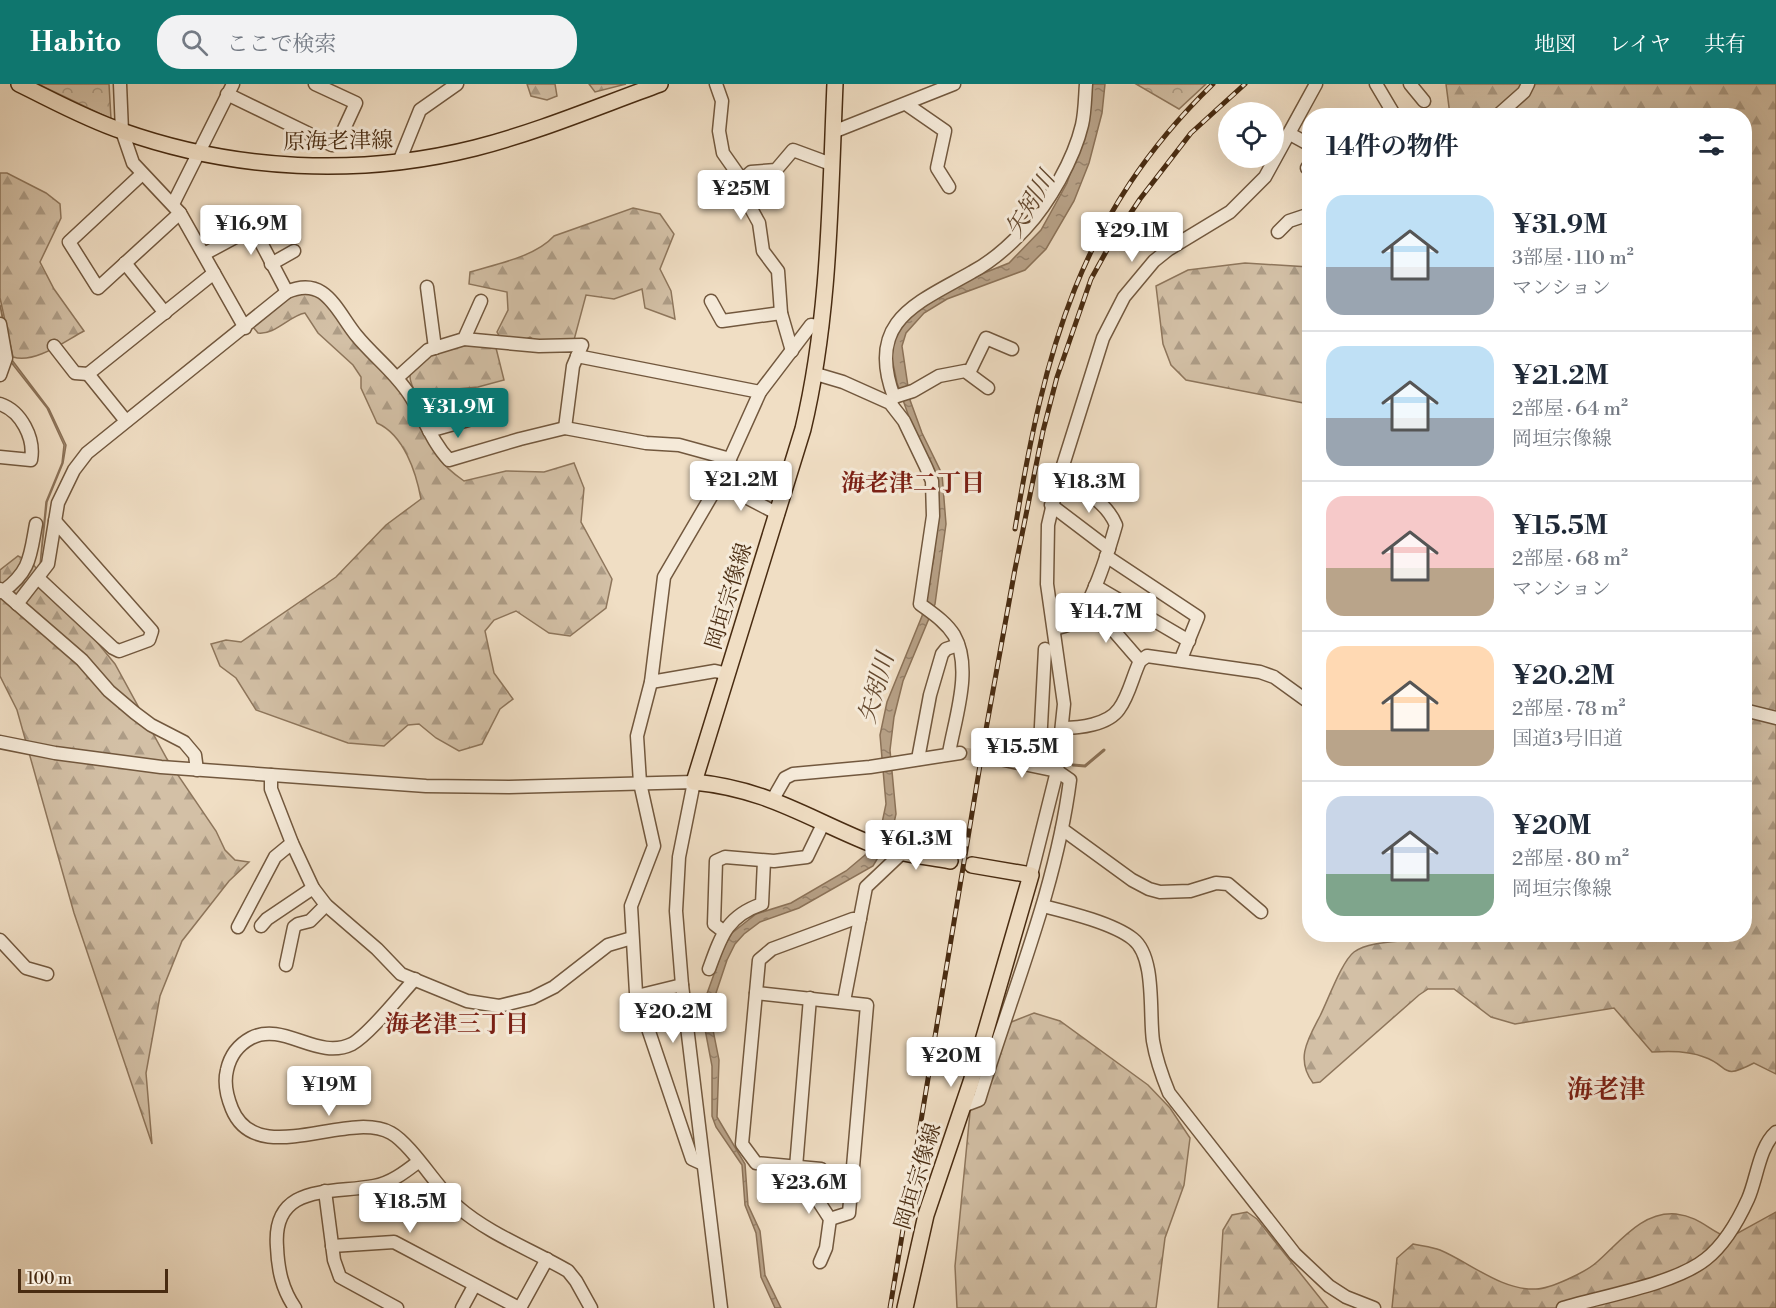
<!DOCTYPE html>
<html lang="ja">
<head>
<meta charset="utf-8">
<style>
	body { margin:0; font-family:"Libre Bodoni","Noto Serif JP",serif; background:#f2f2f3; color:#1f2937; height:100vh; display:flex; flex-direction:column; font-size:22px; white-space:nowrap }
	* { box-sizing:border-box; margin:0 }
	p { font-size:20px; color:#747a83 }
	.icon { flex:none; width:33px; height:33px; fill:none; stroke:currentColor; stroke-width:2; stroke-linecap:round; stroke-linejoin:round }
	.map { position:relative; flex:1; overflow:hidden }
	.details { position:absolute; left:1302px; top:24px; width:450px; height:834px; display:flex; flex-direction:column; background:#fff; border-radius:24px; box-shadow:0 6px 24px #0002 }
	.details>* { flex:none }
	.buttons { position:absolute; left:1218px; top:18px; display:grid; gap:12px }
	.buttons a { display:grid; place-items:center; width:66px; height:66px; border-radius:50%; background:#fff; box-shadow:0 6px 24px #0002; font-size:30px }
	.scale { position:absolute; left:18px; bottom:15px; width:150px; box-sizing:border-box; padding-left:6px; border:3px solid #482b11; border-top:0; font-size:16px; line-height:21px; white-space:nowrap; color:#482b11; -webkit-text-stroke:4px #f5ead9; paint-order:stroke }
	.price { position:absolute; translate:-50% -51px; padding:0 14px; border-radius:6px; background:#fff; color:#222; font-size:20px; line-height:39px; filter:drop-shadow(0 2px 3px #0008) }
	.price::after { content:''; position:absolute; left:50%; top:36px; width:18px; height:14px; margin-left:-9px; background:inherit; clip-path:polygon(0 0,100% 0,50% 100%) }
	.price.on { background:#0f766e; color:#fff }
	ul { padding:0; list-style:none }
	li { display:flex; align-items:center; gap:18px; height:150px; padding:0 24px }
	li+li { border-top:2px solid #e0e1e3 }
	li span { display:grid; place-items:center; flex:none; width:168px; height:120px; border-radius:18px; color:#555 }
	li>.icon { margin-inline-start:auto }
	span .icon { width:72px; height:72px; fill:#fffc; stroke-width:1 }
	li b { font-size:26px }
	h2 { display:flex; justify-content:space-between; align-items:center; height:72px; padding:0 24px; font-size:26px }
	header { display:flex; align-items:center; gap:36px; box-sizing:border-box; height:84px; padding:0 30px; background:#0f766e; color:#fff }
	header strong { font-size:28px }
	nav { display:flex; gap:33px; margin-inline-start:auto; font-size:21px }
	.search { width:420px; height:54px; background:#f2f2f3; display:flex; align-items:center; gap:15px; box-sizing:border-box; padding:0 21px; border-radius:24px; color:#747a83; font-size:22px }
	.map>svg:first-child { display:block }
	.forest { fill:url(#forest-firs); stroke:#8e765c; stroke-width:1.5 }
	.park { fill:url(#park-crowns); stroke:#8e765c; stroke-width:1.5 }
	.water { fill:url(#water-ripples); stroke:#8b7258; stroke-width:1.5 }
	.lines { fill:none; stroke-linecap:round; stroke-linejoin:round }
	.stream { stroke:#8b7258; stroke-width:3 }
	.minor-tunnel { stroke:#cebaa0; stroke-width:12; stroke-dasharray:12 6; stroke-linecap:butt }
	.minor-casing { stroke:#72583e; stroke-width:15 }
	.major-casing { stroke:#482b11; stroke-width:18 }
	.minor { stroke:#f5ead9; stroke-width:12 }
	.major { stroke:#f0dec4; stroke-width:15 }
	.rail-casing { stroke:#482b11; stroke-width:5 }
	.rail { stroke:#f5ead9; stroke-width:3; stroke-dasharray:9; stroke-linecap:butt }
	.labels { text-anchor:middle; stroke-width:6; stroke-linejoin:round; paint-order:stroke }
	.street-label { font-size:22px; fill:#482b11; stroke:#f5ead9 }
	.water-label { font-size:24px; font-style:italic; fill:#64482e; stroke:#f5ead9 }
	.neighbourhood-label { font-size:24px; font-weight:bold; fill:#7a1f14; stroke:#f5ead9 }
	.quarter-label { font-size:26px; font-weight:bold; fill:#7a1f14; stroke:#f5ead9 }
</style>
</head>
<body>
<header>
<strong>Habito</strong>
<div class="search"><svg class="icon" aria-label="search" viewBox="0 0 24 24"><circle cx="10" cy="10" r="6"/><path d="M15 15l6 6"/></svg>ここで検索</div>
<nav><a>地図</a><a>レイヤ</a><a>共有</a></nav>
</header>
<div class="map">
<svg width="1776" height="1224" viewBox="0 0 1776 1224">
	<defs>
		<pattern id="forest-firs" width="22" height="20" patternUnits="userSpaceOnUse" patternTransform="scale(1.5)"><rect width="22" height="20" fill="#d3c0a6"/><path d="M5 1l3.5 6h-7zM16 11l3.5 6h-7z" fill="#ad9c86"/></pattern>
		<pattern id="park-crowns" width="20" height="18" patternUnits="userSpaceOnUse" patternTransform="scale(1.5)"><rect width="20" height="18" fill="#d3c0a6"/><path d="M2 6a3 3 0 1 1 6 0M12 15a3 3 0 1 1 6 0" fill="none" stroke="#ad9c86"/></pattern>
		<pattern id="water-ripples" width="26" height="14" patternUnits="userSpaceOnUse" patternTransform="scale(1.5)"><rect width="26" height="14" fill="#b7a187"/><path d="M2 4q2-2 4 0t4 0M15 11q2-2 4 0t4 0" fill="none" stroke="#97836d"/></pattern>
	</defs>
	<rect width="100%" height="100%" fill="#f0dec4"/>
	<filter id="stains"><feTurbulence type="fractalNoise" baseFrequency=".00333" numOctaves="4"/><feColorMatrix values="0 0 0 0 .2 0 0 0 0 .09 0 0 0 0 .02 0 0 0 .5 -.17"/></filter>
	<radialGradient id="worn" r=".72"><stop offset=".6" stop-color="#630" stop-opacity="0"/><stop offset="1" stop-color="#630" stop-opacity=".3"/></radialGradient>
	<g class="forest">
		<path d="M527,0H555L557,12L547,16L531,12Z"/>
		<path d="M589,0H626L595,8Z"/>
		<path d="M1446,0H1776V990L1754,979C1719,997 1731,982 1704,973C1690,967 1666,967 1652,968L1614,924L1515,940L1491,933L1454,905H1428L1419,911L1320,998L1313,999C1295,975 1308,955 1320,932C1328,916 1342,877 1354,868C1368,858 1394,858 1411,856C1521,845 1634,850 1744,850V32L1450,31Z"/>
		<path d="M0,89H7L46,109L60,120L61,134L40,178L54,205L84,247C65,257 35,280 13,273L0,214Z"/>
		<path d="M633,124L660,130L674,150L660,185L671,207L675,235L645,224L642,205L614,215L586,211L574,256L539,259L530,253L520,258L502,257L497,248L508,226L507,208L469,200L470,188C496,180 535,173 554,152Z"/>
		<path d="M1245,179L1309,183V320L1186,296L1171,281L1163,260L1156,202L1188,186Z"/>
		<path d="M307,208L320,213C350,246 381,279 407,315C432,350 422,368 464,397L506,387L544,388L574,379L584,404L581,438L612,495L606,524L570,552L549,549L516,527L494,536L485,547L494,589L513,615L500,625L482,660L459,667L436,654L419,640L408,641L384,662L348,659L256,626L236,594L220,582L211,560L226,556L241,558L336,493L386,441L421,415C416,388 404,351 377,339L361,304V293L353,281L318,249L305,229C289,232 275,251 258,249L253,243L294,210Z"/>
		<path d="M473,259L496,264L504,296L478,303L436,307L431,315L421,319C417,311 410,301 410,293C409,270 457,263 473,259Z"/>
		<path d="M18,472L32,479L115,580L167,675L216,747L225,766L235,776L249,778L229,797L182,857L160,912L146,989L152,1060L74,829L17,626L0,592V486Z"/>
		<path d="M1034,929L1060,937L1148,1001L1170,1024L1190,1054L1184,1101L1165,1154L1156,1224H957L955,1182L977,957L986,948Z"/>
		<path d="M1247,1128L1257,1135L1328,1224H1218L1223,1146L1232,1131Z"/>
		<path d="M1776,1128V1224H1392L1397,1174L1413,1160C1422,1162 1432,1163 1440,1166C1469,1178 1502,1207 1536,1205C1550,1205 1586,1188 1597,1178C1620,1158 1642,1127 1676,1130C1701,1133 1709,1147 1729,1154Z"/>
	</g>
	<g class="park">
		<path d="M38,0H109L111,35Z"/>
		<path d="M1136,0H1206L1179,25Z"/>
	</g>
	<g class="water">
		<path d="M1091,0H1105L1102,29L1089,79L1074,117L1046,165L1025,186L947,215L924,229L906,249L902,262L910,316L922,349L942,390L946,440L935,520L903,597L894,633L890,666L896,730L891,752L873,782L799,824L760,838L744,850L735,860L727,876L714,915L712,941L719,976L717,1033L745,1080L748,1121L760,1147L765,1191L781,1224H775L761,1193L756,1149L745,1121L742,1081L716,1043L712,1032V982L704,940V918L723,865L732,849L756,830L791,819L846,787L865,771L882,739L886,720L880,651L887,618L922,532L934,473L939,418L897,299L892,275L893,259L899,241L914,225L964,197L1009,179L1041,146L1067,99L1085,47Z"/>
		<path d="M0,221L12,276L49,325L66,361L63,379L47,418L40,481L46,418L62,379L64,361L47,324L10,277Z"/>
	</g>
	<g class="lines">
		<path class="stream" d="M1073,681L1085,682L1104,666"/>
		<path class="minor-tunnel" d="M960,669L995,674"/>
		<defs>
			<g id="minor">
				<path d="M120,0L122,47L133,79L180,129L245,244"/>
				<path d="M716,0L722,17L719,47L723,69L742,96L743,110L759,139L763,167L778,187L781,229L792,267"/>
				<path d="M1376,0L1395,32"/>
				<path d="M1410,0L1424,17"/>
				<path d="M227,10L332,61L338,58L356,19L315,0"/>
				<path d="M906,20L945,47L937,84L949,103"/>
				<path d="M1497,32L1524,8L1528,0"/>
				<path d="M833,48L954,0"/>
				<path d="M1290,50L1310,61"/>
				<path d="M399,78L420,26L457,0"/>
				<path d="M1307,84L1310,80"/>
				<path d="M142,90L69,158L98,204L180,129"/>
				<path d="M742,96L751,88L776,86L793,66L831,80"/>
				<path d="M173,120L233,0"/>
				<path d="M1278,148L1289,137L1310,130"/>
				<path d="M204,170L245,148L257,151L287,208"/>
				<path d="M125,179L165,229"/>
				<path d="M271,180L294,167"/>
				<path d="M427,203L435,264"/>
				<path d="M711,217L722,237L781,229"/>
				<path d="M0,240L6,274L0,291"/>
				<path d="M464,255L539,262L582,261L573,282L565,344"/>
				<path d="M54,262L75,289L88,290"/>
				<path d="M577,272L760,308"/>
				<path d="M969,289L986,254L1012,265"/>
				<path d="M816,290L843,298L890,319L904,337L926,383L932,397L933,432L920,520C932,529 946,538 954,551C973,584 955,634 949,669"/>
				<path d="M397,294L428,266L464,255L481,217"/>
				<path d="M894,313C865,236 918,219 972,188C991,178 1011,160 1025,145C1049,119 1074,75 1082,41C1085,28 1085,13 1086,0"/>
				<path d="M891,318L894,313L913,307L939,292L965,287L988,304"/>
				<path d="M0,320C21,327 35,354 31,376L0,373"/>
				<path d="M126,337L88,290L214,189"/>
				<path d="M429,347L479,333"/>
				<path d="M719,399L778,430"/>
				<path d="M1051,421L1109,465"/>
				<path d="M1106,472L1198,533L1181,575"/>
				<path d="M38,494L113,564L119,567L149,556L152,547L55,437"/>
				<path d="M1095,502L1189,557"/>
				<path d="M0,505L82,576L109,607L135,629L151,641L184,658L195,671L197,686"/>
				<path d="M2,508C31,487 30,472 36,440"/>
				<path d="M17,520L48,480L58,419L74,386L87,369L287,208C325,191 336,226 356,251C373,272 394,287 409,310C423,331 431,357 449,376L520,355L565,344L646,359L679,361L730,375"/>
				<path d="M1080,532L1114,547L1140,577"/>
				<path d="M1054,545C1060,543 1067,542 1072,539C1090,529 1110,462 1116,441C1106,417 1081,404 1059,394"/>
				<path d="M651,598L715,587L728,590"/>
				<path d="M1744,626L1776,634"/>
				<path d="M1062,644C1079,644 1108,641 1119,625C1129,612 1133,591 1140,577L1147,572L1260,588L1274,593L1310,619"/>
				<path d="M0,658L55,669L161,683L426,702L509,703L694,698L679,773L676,827L682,901L721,1224"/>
				<path d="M1040,661L1045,565"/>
				<path d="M996,673L1061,654"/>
				<path d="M918,675L930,611L942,570L946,565L958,561"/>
				<path d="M271,691V705L292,759L313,804L326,821L377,865L401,890L467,917L499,922L532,914L554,903L608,861L632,854"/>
				<path d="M773,715L785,694L793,690L870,683L960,669"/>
				<path d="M1062,745L1132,796L1149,805L1160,808L1190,807L1216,799L1228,800L1261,828"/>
				<path d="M1031,791L1057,687L1064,620L1047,500L1048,441L1059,394L1103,254L1124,213L1154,177L1169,165L1230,128L1265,93L1316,0"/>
				<path d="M1043,822C1067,828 1113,839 1133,855C1156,873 1149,929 1153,957C1156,975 1162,992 1169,1009L1295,1170L1329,1202L1346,1213L1374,1224"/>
				<path d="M261,842L267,835L313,804"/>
				<path d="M238,843L275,773L292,759"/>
				<path d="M723,847L714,840L716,777L725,773L774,777L807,773L824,738"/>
				<path d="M0,856L26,884L47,890"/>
				<path d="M286,881L294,843L298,840L310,837L326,821"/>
				<path d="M709,885C721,852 727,832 762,820L764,777"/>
				<path d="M415,895C400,911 370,950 352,960C317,977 284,937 251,954C238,961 230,972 227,986C224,998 227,1013 232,1025C257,1086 348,1025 391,1049C411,1060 439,1106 458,1123C489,1150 532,1166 568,1187L576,1197L591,1224"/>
				<path d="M756,909L867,921L849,1129L830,1135"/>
				<path d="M637,912L682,901"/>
				<path d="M844,917L866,803L903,768"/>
				<path d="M963,1022L979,1016C1011,910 1056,806 1070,696L1057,687L995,674"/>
				<path d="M703,1080L692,1075L636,909L631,822L654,762L640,699L637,652L651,598L664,493L719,399L760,308L811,241L822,243"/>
				<path d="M796,1083L810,914"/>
				<path d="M325,1107L334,1176L340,1193L397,1224"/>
				<path d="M332,1162L394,1158L519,1224"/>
				<path d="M820,1178L826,1164L830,1135L817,1115L821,1085L756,1079L742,1060L759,876L772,865L853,835H860"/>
				<path d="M295,1224C282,1205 278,1186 277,1163C272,1099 331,1110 374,1102C391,1099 405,1088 418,1078"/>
				<path d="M462,1224L474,1202"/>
				<path d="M520,1224L547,1175"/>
				<path d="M1563,1224C1603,1212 1675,1200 1706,1175C1725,1160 1738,1137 1748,1115C1757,1095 1759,1063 1776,1048"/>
			</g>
			<g id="major">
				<path d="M19,0C52,16 86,35 122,47C235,87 359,93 475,64C538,48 599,22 660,0"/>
				<path d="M835,0C830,115 830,232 803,345L694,698C766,705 805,733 869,759C894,769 923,772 950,777"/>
				<path d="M905,1224L926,1131L971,998L1031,791L972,781"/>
			</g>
		</defs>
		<use href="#minor" class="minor-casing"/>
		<use href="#major" class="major-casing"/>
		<use href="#minor" class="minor"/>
		<use href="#major" class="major"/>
		<defs>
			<g id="rail">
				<path d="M1015,445C1044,269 1079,130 1213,0"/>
				<path d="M890,1224L985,651L1015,485L1043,347L1057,293L1091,195L1112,157L1140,115L1191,49L1245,0"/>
			</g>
		</defs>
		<use href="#rail" class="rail-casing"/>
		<use href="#rail" class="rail"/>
	</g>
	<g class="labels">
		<g class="street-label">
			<text transform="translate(338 56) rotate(-1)" y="8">原海老津線</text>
			<text transform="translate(728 512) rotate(-73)" y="8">岡垣宗像線</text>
			<text transform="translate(917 1092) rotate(-73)" y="8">岡垣宗像線</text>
		</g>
		<g class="water-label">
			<text transform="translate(1030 120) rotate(-59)" y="8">矢矧川</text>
			<text transform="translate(876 604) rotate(-74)" y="8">矢矧川</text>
		</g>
		<g class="neighbourhood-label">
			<text x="913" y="407">海老津二丁目</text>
			<text x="457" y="948">海老津三丁目</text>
		</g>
		<g class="quarter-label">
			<text x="1606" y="1014">海老津</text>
		</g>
	</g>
	<rect width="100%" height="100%" filter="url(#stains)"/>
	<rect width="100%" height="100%" fill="url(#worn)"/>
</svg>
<div class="buttons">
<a><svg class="icon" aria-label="locate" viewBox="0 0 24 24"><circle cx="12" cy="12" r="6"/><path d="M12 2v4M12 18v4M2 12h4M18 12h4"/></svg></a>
</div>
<div class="scale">100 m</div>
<b class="price" style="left:741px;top:137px">¥25M</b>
<b class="price" style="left:251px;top:172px">¥16.9M</b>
<b class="price" style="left:1132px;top:179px">¥29.1M</b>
<b class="price on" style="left:458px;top:355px">¥31.9M</b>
<b class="price" style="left:741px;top:428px">¥21.2M</b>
<b class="price" style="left:1089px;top:430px">¥18.3M</b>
<b class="price" style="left:1106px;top:560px">¥14.7M</b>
<b class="price" style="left:1022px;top:695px">¥15.5M</b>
<b class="price" style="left:916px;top:787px">¥61.3M</b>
<b class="price" style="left:673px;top:960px">¥20.2M</b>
<b class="price" style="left:951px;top:1004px">¥20M</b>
<b class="price" style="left:329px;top:1033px">¥19M</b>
<b class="price" style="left:809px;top:1131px">¥23.6M</b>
<b class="price" style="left:410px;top:1150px">¥18.5M</b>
<section class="details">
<h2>14件の物件<svg class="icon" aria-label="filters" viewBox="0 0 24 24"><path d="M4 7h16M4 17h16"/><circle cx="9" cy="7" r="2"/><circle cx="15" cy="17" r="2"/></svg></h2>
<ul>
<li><span style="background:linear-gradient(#bfe0f5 60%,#9aa5b1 0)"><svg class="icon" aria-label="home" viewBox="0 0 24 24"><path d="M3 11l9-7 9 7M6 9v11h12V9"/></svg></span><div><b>¥31.9M</b><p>3部屋 · 110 m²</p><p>マンション</p></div></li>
<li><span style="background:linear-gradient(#bfe0f5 60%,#9aa5b1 0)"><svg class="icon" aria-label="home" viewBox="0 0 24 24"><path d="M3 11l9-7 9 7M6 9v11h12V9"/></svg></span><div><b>¥21.2M</b><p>2部屋 · 64 m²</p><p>岡垣宗像線</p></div></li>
<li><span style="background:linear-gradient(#f6c9c9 60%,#b9a48a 0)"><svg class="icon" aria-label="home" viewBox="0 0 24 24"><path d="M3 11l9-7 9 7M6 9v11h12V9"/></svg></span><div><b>¥15.5M</b><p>2部屋 · 68 m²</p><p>マンション</p></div></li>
<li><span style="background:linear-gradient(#ffd9b3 70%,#b9a48a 0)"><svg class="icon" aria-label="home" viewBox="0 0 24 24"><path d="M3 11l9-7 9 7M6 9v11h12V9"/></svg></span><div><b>¥20.2M</b><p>2部屋 · 78 m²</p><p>国道3号旧道</p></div></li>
<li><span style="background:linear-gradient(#c9d6e8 65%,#7fa58c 0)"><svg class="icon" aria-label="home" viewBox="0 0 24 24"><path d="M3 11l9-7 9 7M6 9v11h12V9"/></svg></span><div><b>¥20M</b><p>2部屋 · 80 m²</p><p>岡垣宗像線</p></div></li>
</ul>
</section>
</div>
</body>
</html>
